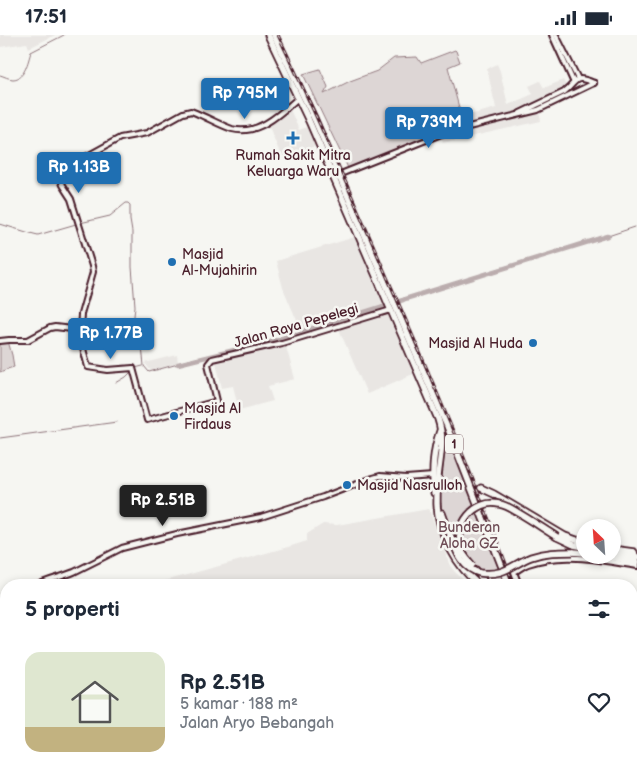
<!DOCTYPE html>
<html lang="id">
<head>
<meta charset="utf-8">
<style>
	body { margin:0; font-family:"Balsamiq Sans",sans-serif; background:#f2f2f3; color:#1f2937; height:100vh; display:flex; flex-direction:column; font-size:19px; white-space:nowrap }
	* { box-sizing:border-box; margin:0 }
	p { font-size:16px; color:#747a83 }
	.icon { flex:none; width:28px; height:28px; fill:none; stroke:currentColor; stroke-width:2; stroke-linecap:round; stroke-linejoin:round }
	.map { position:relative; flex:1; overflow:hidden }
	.panel { position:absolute; left:0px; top:544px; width:638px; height:196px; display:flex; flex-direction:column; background:#fff; border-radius:20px 20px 0 0; box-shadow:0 2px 8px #0003 }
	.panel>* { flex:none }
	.needle { width:32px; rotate:335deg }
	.fabs { position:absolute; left:576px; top:484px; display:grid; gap:10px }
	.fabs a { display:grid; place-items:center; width:45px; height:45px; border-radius:50%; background:#fff; box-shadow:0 2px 8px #0003; font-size:25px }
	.price { position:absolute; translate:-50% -42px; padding:0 11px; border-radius:5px; background:#1f6fb2; color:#fff; font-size:16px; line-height:32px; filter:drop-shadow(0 1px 2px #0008) }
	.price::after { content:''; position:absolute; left:50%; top:30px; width:15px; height:11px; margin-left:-8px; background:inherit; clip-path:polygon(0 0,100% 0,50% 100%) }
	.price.on { background:#222; color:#fff }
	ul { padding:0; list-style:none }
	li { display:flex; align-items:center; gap:15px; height:125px; padding:0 25px }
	li span { display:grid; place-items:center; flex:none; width:140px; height:100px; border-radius:15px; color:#555 }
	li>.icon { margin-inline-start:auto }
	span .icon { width:60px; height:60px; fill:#fffc; stroke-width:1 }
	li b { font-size:21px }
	h2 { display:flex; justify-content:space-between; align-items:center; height:60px; padding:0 25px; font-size:21px }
	.status { display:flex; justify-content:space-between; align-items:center; height:35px; padding:0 25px; background:#fff; direction:ltr }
	.status svg { height:14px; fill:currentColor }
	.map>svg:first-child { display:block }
	.built { fill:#e9e6e3 }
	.green { fill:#ddd6d5; stroke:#947a80 }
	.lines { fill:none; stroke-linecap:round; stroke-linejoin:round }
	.stream { stroke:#8e747a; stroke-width:1 }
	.river { stroke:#bbadae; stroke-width:4.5 }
	.secondary-casing { stroke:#4a1f2b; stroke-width:8 }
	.highway-casing { stroke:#4a1f2b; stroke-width:9 }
	.secondary { stroke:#f6f6f2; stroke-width:4 }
	.highway { stroke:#f6f6f2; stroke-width:5.5 }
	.rail-casing { stroke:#4a1f2b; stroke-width:3 }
	.rail { stroke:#f6f6f2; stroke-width:1; stroke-dasharray:4; stroke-linecap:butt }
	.highway-bridge-casing { stroke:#4a1f2b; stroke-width:9; stroke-linecap:butt }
	.highway-bridge { stroke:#f6f6f2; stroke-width:5.5 }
	.poi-dot { fill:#1f6fb2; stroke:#f6f6f2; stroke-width:2 }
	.labels { text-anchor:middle; stroke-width:5; stroke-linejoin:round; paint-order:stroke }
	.shield { fill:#f6f6f2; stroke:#7e6067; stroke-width:1 }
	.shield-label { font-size:12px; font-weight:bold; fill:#4a1f2b }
	.poi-label { font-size:14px; fill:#4a1f2b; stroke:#f6f6f2; text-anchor:start }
	.street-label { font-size:14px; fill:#4a1f2b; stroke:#f6f6f2 }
	.park-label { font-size:14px; fill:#6f4d56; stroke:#f6f6f2 }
</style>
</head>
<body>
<div class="status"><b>17:51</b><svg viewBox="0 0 49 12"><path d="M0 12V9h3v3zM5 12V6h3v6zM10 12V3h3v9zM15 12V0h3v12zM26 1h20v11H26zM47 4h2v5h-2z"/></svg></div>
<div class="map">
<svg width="637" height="739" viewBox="0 0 637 739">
	<rect width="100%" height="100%" fill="#f6f6f2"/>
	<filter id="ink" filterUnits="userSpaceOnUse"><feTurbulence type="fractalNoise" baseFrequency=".02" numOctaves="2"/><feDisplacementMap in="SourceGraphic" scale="10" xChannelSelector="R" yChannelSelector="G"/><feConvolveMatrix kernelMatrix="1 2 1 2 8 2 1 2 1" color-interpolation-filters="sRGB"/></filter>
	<g filter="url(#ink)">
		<g class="built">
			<path d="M0,0H55L29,13L27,8L0,12Z"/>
			<path d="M497,29L500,36L508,70L533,59L529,51L540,46L544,53L563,45L569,56L538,73L541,86L443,108L440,97L464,91L462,82L496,73L487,34Z"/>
			<path d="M289,72L299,95L307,92L316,111L282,123L268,89Z"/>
			<path d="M355,202L383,270L301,295L283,253L276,226Z"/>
			<path d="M387,277L413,339L367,359L338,292Z"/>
			<path d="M285,308L295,344L268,351L273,366L239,375L233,351L222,353L216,327Z"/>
			<path d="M177,320L178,328L163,333L151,336L145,328Z"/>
			<path d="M429,474L450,531L456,538L469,550H150L288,512L307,506V499L323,489L337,490Z"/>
			<path d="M226,734H385V739H227Z"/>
		</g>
		<g class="green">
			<path d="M455,15L456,16L460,27L448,32L464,91L440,97L348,133L303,39L320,34L328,52L324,59L350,46L377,36L394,23L417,22L421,28Z"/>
			<path d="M8,306L12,320L14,332L7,334L0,337V307Z"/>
			<path d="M448,404L450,405L507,550H487L464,525L442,478L440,461L445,413L447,406Z"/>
		</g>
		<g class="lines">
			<g class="stream">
				<path d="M0,40C4,41 9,44 13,44C25,44 28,26 31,17L64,0"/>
				<path d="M80,188L110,181L126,168H128L130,170V185L132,197V232L135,271L134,281L142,311L144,331L149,337L178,329"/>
				<path d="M0,189L30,198L38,200L76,189"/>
				<path d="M608,201L635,192"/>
				<path d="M135,333L143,331"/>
				<path d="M116,348L126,342L132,336"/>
				<path d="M0,403L117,387"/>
				<path d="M571,734L573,739"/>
			</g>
			<g class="river">
				<path d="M405,264L608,201"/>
				<path d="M178,329L282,303L403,265"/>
				<path d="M631,576L637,574"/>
				<path d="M388,734V739"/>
			</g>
			<defs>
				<g id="secondary">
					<path d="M552,0L573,46"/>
					<path d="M556,0L578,44"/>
					<path d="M298,63C281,78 258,101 232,94C220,90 208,83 196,78L191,76L183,78L147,98L120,103L60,136L58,140L62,150L71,164L92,231L93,237L81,279L80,295L82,310L88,332L108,335L133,333L147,385L217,366L208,329L212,324L282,308L391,275"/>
					<path d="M520,78L564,57C578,47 572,39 594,48"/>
					<path d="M338,140L444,98L538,75L594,48"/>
					<path d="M0,306L9,305H28L50,293L55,292L80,295"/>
					<path d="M38,550C50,544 62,542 74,537L122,513L177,499L261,482L323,462L373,443L380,441L406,443L433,441"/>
					<path d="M519,550L514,537C519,535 522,531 528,529C563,517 601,525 637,531"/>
					<path d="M0,575L6,572"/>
					<path d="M590,734L592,739"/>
				</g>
				<g id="highway">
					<path d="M268,0L309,86L438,384C445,405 440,421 438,442C437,451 437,460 437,469C438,498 457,532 479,550"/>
					<path d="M274,0L314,83L447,391L509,550"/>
					<path d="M481,453L494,459L565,501L585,508"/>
					<path d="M434,458C432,438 433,415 440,396"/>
					<path d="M442,478L449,497"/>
					<path d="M557,502L574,510L585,512"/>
					<path d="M612,514L634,517L635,521"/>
					<path d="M573,517L585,518"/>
					<path d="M612,518L637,522"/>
					<path d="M599,520L637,527"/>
					<path d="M476,535L486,550"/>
					<path d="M581,734L583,739"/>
				</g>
			</defs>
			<use href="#secondary" class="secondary-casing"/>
			<use href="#highway" class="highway-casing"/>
			<use href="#secondary" class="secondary"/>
			<use href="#highway" class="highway"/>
			<defs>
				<g id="rail">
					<path d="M278,0C315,77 350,156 384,235C430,339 474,443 514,550"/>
					<path d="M584,734L586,739"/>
				</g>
			</defs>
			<use href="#rail" class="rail-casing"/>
			<use href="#rail" class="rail"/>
			<defs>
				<g id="highway-bridge">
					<path d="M449,497C456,514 460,533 480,538C487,539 493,539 500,537C511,534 520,526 531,522C545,517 559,517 573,517"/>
					<path d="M472,530C468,525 463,520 461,514C454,490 474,464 499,469C506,470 512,474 517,477C531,485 544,494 557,502"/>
				</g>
			</defs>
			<use href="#highway-bridge" class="highway-bridge-casing"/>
			<use href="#highway-bridge" class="highway-bridge"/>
		</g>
	</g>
	<g class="poi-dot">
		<path d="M290.5 95.5h5v5h5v5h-5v5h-5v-5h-5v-5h5z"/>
		<circle cx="172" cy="227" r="5"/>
		<circle cx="533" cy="308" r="5"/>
		<circle cx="174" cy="381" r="5"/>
		<circle cx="347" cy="450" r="5"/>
	</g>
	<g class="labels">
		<rect class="shield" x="445" y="399.5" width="18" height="19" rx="4"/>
		<g class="shield-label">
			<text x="454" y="413">1</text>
		</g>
		<g class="poi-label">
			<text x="293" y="125" text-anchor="middle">Rumah Sakit Mitra<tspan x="293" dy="16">Keluarga Waru</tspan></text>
			<text x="182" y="224">Masjid<tspan x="182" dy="16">Al-Mujahirin</tspan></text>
			<text x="523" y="313" text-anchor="end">Masjid Al Huda</text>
			<text x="184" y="378">Masjid Al<tspan x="184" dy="16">Firdaus</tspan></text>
			<text x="357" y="455">Masjid Nasrulloh</text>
		</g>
		<g class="street-label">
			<text transform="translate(296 290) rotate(-16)" y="5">Jalan Raya Pepelegi</text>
		</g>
		<g class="park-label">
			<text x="469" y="497">Bunderan<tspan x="469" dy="16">Aloha GZ</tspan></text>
		</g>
	</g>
</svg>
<div class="fabs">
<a><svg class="needle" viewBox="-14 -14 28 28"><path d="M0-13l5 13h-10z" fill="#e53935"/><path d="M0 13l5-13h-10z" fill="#747a83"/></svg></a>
</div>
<b class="price" style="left:245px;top:85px">Rp 795M</b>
<b class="price" style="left:429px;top:114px">Rp 739M</b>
<b class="price" style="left:79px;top:159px">Rp 1.13B</b>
<b class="price" style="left:111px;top:325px">Rp 1.77B</b>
<b class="price on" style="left:163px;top:492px">Rp 2.51B</b>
<section class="panel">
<h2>5 properti<svg class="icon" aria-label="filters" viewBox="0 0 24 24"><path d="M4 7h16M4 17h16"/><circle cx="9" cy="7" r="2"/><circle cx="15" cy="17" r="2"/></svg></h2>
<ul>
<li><span style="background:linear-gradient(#dfe7d0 75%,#c2b280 0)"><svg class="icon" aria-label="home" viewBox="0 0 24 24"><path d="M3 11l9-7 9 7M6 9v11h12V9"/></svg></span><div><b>Rp 2.51B</b><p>5 kamar · 188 m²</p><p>Jalan Aryo Bebangah</p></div><svg class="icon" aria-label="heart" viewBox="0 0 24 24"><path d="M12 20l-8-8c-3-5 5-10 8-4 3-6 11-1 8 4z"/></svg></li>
</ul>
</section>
</div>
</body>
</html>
